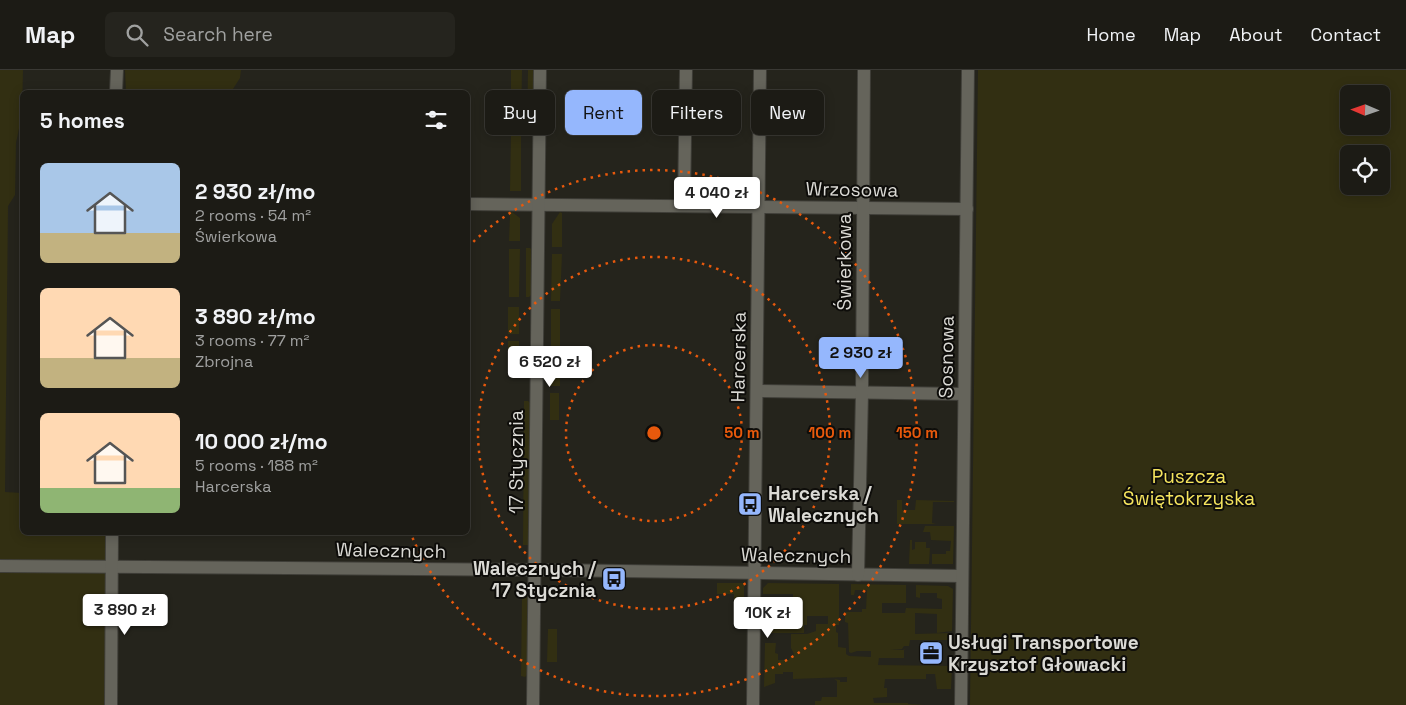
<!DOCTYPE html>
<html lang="en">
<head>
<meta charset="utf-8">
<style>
	body { margin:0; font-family:"Space Grotesk",sans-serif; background:#25241e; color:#f1f3f6; height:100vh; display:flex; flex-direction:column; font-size:19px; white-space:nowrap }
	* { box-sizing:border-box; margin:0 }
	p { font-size:16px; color:#a0a1a0 }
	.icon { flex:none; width:28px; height:28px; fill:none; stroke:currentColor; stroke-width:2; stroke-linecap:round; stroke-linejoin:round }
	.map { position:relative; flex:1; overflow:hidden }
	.panel { position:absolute; left:20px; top:20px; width:450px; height:445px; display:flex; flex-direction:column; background:#1c1b15; border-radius:8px; box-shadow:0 2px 12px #0003,0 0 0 1px #3a3934 }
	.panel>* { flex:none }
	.guide { position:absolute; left:485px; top:20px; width:475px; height:45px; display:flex; gap:10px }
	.needle { width:32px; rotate:272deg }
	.controls { position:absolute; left:1340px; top:15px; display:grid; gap:10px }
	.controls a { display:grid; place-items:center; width:50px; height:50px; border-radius:8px; background:#1c1b15; box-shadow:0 2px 12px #0003,0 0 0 1px #3a3934; font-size:25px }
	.price { position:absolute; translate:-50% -42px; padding:0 11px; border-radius:5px; background:#fff; color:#222; font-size:16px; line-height:32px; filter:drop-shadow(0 1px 2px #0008) }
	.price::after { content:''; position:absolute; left:50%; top:30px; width:15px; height:11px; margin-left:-8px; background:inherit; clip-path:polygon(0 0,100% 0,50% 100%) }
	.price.selected { background:#95b7fd; color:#111 }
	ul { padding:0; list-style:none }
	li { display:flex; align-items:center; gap:15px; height:125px; padding:0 20px }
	li span { display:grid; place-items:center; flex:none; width:140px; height:100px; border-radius:8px; color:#555 }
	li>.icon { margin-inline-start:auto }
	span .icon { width:60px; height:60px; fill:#fffc; stroke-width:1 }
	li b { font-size:21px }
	h2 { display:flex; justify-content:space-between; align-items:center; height:60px; padding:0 20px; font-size:21px }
	.chip { padding:0 18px; border-radius:8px; background:#1c1b15; box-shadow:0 2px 12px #0003,0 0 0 1px #3a3934; font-size:18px; line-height:45px }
	.chip.selected { background:#95b7fd; color:#111 }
	header { display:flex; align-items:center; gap:30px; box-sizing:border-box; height:70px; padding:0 25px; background:#1c1b15; border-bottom:1px solid #3a3934 }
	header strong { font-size:24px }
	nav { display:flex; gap:28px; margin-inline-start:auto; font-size:18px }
	.search { width:350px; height:45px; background:#25241e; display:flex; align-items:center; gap:12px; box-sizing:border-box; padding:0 18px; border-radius:8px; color:#a0a1a0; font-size:19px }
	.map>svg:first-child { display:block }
	.green { fill:#322f12; fill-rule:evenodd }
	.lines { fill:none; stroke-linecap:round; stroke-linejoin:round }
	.street-casing { stroke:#3f3e38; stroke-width:14 }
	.street { stroke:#65645b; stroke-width:12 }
	.ring { fill:none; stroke:#e8590c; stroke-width:2.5; stroke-dasharray:2.5 5 }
	.labels { text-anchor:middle; stroke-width:4; stroke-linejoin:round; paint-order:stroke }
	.street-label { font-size:19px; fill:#dbdad5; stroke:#0e0d0a }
	.park-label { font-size:19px; fill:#f5e45e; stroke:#0e0d0a }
	.poi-label { font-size:19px; font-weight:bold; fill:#dbdad5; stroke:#0e0d0a; text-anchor:start }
	.centre { fill:#e8590c; stroke:#0e0d0a; stroke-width:2.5 }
	.ring-label { font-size:15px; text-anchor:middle; font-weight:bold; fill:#e8590c; stroke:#0e0d0a; stroke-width:4; stroke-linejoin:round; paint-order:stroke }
</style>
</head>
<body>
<header>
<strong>Map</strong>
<div class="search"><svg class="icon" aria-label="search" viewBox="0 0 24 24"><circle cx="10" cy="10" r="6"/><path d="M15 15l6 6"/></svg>Search here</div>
<nav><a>Home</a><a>Map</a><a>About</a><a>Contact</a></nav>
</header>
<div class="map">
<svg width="1406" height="635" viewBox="0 0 1406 635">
	<rect width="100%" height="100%" fill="#25241c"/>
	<g class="green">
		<path d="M0,0H23L22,44L16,73L15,125L8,136L5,422L22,423V462L111,463L110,635H0Z"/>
		<path d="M125,0H241L240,8L231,22H126Z"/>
		<path d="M511,0H522L521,58H511Z"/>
		<path d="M528,0H533V56L531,58H527Z"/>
		<path d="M978,0H1406V635H970ZM1349,24H1381V56H1349ZM1349,84H1381V116H1349Z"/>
		<path d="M511,63H521V121H510Z"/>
		<path d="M507,142H512L520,148V171H509L510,146Z"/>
		<path d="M560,142L562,143V177H552V154Z"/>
		<path d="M526,178H530L532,180L531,225L529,227H526Z"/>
		<path d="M509,179H520L519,227H509Z"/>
		<path d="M552,184H562L560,231H551Z"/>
		<rect x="508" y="237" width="11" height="27"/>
		<rect x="551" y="239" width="9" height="38"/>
		<rect x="508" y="271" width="11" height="26"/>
		<path d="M551,284H560V316H550Z"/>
		<rect x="550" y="323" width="9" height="27"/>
		<path d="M524,331H528L530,333L528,475H523Z"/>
		<path d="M897,430H902V440H915L916,430L954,431V432H933L932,453L936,454H897Z"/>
		<path d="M925,456H954L953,494H932V484H946V481H950L951,471L931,470L930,462H923Z"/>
		<path d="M910,470H912V480L915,479V472H926V478H930L929,494H909Z"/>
		<path d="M717,513H744V542H734V524H717Z"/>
		<path d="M768,513L839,514V555H836V562L838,563V577L846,578V584L849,586L871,587V581H857L851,583L849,582L848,553L845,552V542H862V539H866L867,520H855L854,525H851V514L906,515V533H882V543H905L906,538L942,539V529L937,528V523H920V528L916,527V515L948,516L953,519L952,561L937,563V544L915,543V564L952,563V570H910L909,576H904L902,579H890L903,580L906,578L904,580V588H879L878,595L952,596L951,619H937L935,604H926V609H885L884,618H887V627L873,628L874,633H908V634L925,635H815V631H821L822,627H837V611L834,609L840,610V612H847V607L793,609V602H783V604H775V613L764,617L765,573H776L775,583L778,584V590H789L790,587H792L794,584L791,578V564H807L816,561V554H828V546H807V555H804V563H765V554H771V547H764L763,531L773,539L774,548H788V537L793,536V524H763V518Z"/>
		<path d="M522,525H528L527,605L525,607L521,606Z"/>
		<path d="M548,559H557V592H547Z"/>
	</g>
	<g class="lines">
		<defs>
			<g id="street">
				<path d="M116,22L117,0"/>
				<path d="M468,134L967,139"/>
				<path d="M684,135L686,0"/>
				<path d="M757,321L964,324"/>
				<path d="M0,496L550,500L962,506"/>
				<path d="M858,505L862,323L864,0"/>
				<path d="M111,635L112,462"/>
				<path d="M533,635L540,0"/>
				<path d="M753,635L760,0"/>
				<path d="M961,635L968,0"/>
			</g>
		</defs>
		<use href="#street" class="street-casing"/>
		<use href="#street" class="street"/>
	</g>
	<g class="ring">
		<circle cx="654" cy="363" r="88"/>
		<circle cx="654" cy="363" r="176"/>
		<path d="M468 177A263 263 0 1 1 411 464"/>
	</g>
	<defs>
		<symbol id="bus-square" viewBox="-11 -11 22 22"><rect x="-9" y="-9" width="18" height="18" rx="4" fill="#95b7fd" stroke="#0e0d0a"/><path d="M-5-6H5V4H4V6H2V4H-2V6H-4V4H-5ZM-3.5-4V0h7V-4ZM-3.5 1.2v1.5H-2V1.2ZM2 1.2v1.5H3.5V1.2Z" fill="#111"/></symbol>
		<symbol id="office-square" viewBox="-11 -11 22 22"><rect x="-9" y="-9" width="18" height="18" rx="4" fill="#95b7fd" stroke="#0e0d0a"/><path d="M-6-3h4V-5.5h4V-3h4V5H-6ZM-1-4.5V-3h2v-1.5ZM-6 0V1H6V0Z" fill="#111"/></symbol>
	</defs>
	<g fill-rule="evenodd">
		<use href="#bus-square" x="736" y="420" width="28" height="28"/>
		<use href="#bus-square" x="600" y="495" width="28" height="28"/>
		<use href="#office-square" x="917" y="569" width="28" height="28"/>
	</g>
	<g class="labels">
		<g class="street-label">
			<text transform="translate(852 119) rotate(1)" y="7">Wrzosowa</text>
			<text transform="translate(844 192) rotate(-90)" y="7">Świerkowa</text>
			<text transform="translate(738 287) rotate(-89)" y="7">Harcerska</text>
			<text transform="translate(946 287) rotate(-89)" y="7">Sosnowa</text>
			<text transform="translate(516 392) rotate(-90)" y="7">17 Stycznia</text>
			<text transform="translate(391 480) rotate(1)" y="7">Walecznych</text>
			<text transform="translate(796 485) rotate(1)" y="7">Walecznych</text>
		</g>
		<g class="park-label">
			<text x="1189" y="413">Puszcza<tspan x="1189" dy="22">Świętokrzyska</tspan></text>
		</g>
		<g class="poi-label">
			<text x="768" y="430">Harcerska /<tspan x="768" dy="22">Walecznych</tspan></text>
			<text x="596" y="505" text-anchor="end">Walecznych /<tspan x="596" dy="22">17 Stycznia</tspan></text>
			<text x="948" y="579">Usługi Transportowe<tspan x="948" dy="22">Krzysztof Głowacki</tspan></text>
		</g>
	</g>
	<circle cx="654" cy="363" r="8" class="centre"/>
	<g class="ring-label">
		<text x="742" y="368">50 m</text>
		<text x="830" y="368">100 m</text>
		<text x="917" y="368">150 m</text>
	</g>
</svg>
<div class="controls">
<a><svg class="needle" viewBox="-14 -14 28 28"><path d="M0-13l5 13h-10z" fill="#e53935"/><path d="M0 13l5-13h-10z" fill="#a0a1a0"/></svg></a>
<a><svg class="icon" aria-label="locate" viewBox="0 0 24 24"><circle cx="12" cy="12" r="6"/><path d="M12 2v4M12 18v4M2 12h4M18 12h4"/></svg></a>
</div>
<b class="price" style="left:717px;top:149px">4 040 zł</b>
<b class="price selected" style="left:861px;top:309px">2 930 zł</b>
<b class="price" style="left:550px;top:318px">6 520 zł</b>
<b class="price" style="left:125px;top:566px">3 890 zł</b>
<b class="price" style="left:768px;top:569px">10K zł</b>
<div class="guide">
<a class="chip">Buy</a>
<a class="chip selected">Rent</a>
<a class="chip">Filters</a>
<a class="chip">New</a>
</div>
<section class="panel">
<h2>5 homes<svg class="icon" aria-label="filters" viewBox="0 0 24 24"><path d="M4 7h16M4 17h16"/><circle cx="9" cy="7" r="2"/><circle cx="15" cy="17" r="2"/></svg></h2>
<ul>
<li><span style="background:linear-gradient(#a9c7e8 70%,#c2b280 0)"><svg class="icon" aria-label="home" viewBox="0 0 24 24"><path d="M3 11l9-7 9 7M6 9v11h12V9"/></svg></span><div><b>2 930 zł/mo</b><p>2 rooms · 54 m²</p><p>Świerkowa</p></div></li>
<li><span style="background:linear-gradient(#ffd9b3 70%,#c2b280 0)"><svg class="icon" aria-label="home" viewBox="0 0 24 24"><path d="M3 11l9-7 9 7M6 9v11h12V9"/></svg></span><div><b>3 890 zł/mo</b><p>3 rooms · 77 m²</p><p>Zbrojna</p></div></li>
<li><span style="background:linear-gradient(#ffd9b3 75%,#8fb573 0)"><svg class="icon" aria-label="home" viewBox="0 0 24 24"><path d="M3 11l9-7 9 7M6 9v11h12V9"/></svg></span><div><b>10 000 zł/mo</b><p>5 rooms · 188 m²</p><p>Harcerska</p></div></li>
</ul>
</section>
</div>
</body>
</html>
